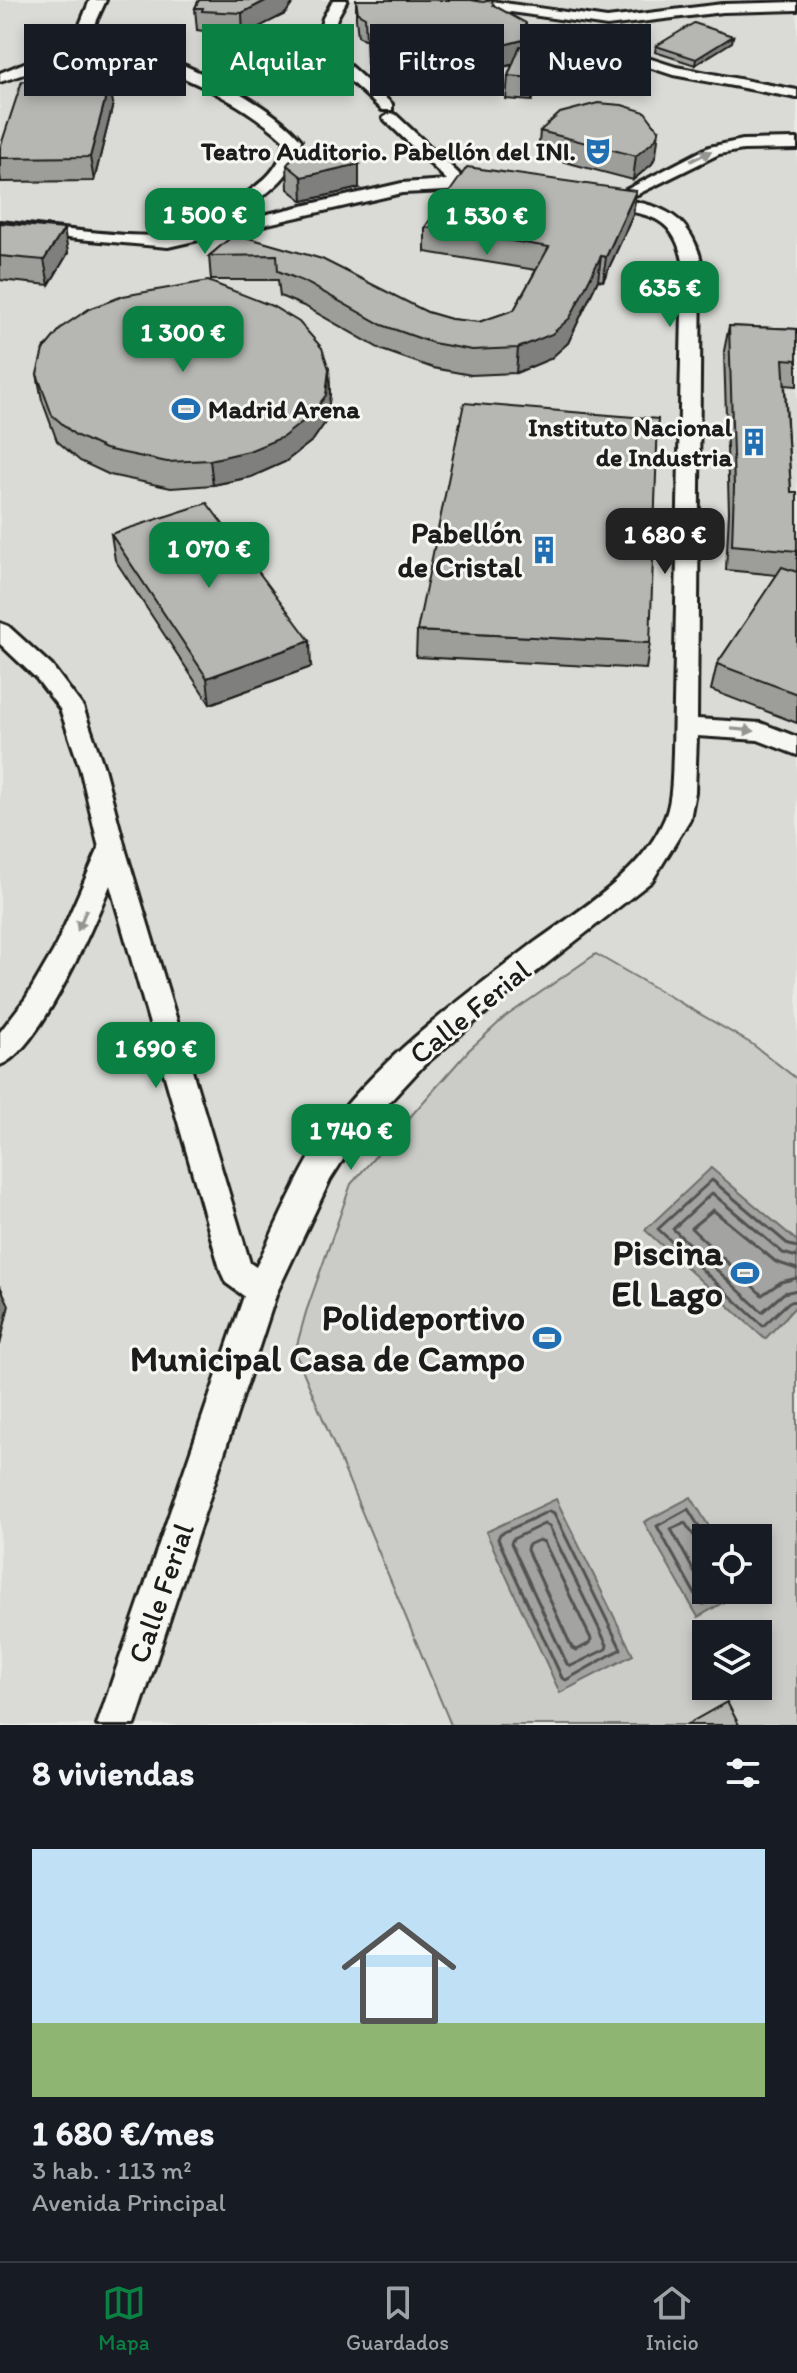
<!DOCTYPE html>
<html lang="es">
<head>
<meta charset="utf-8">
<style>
	body { margin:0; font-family:Itim,sans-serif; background:#20242c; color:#f1f3f6; height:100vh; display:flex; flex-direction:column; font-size:30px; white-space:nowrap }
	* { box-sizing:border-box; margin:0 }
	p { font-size:26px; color:#9ea1a6 }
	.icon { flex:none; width:44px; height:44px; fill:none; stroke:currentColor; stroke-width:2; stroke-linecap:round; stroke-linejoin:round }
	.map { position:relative; height:1725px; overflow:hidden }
	.details { display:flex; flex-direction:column; background:#171b24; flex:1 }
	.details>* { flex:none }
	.hud { position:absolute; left:24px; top:24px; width:750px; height:72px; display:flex; gap:16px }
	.controls { position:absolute; left:692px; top:1524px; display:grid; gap:16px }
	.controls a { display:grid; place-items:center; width:80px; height:80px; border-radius:0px; background:#171b24; box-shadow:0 4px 12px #0003; font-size:40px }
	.price { position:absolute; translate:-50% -68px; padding:0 18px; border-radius:16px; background:#0b8043; color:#fff; font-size:26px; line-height:52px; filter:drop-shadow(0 2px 4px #0008) }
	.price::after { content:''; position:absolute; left:50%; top:48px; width:24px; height:18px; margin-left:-12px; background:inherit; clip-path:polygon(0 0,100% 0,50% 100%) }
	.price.on { background:#222; color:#fff }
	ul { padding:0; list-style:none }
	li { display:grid; align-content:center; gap:16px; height:424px; padding:0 32px }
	li span { display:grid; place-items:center; height:248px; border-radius:0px; color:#555 }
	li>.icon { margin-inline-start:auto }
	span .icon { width:144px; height:144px; fill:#fffc; stroke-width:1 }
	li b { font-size:34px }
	h2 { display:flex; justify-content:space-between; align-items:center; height:96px; padding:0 32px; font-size:34px }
	.tag { padding:0 28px; border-radius:0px; background:#171b24; box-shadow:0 4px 12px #0003; font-size:28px; line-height:72px }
	.tag.on { background:#0b8043; color:#fff }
	.dock { display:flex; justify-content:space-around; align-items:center; height:112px; border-top:2px solid #363941; background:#171b24; font-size:22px; color:#9ea1a6 }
	.dock a { display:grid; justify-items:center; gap:4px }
	.dock .on { color:#0b8043 }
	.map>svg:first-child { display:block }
	.built { fill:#dadad6; fill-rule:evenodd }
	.green { fill:#cbcbc7; stroke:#747472; stroke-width:2; fill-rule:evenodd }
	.water { fill:#a3a3a1; stroke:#6d6d6c; stroke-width:2 }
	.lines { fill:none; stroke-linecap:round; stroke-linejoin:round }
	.shore { stroke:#525251; stroke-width:3 }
	.minor-casing { stroke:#1c1c1c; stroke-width:6 }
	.minor { fill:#f6f6f2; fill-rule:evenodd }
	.wall { fill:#9d9d9a; stroke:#1c1c1c; stroke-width:2 }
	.shaded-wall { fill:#7f7f7d; stroke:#1c1c1c; stroke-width:2 }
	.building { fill:#b6b6b3; stroke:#1c1c1c; stroke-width:2 }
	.oneway { fill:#949492 }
	.labels { text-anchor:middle; stroke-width:6; stroke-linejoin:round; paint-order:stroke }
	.far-poi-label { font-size:26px; font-weight:bold; fill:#1c1c1c; stroke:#f6f6f2; text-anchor:end }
	.poi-label { font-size:30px; font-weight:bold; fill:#1c1c1c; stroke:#f6f6f2; text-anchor:end }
	.street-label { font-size:30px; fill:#1c1c1c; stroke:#f6f6f2 }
	.near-poi-label { font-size:36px; font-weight:bold; fill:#1c1c1c; stroke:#f6f6f2; text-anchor:end }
</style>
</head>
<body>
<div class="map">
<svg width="797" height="1725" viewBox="0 0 797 1725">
	<rect width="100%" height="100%" fill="#e9e9e5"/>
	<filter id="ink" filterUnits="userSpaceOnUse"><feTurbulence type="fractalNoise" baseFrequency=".0125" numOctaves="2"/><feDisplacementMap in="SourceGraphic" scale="16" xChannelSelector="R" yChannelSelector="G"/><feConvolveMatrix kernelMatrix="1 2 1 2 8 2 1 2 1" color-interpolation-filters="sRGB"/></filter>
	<g filter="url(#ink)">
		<path class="built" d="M0,0H797V1725H0ZM706,1538H758V1590H706ZM706,1634H758V1686H706Z"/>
		<path class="green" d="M596,954L752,1044L797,1079V1725H451L295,1352L306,1312L351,1184L469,1050L505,1017ZM706,1538H758V1590H706ZM706,1634H758V1686H706Z"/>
		<g class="water">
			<path d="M711,1168L797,1241V1305L765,1339L645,1230Z"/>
			<path d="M691,1497L716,1538H706V1590H744L698,1617L644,1522Z"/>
			<path d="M556,1499L633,1655L560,1693L486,1532Z"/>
		</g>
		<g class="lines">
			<g class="shore">
				<path d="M797,1247L789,1245L712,1180L658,1229L763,1326L789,1302L797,1301"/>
				<path d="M797,1257L783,1253L712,1193L673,1229L762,1312L784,1293L797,1290"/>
				<path d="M797,1269L776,1262L713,1210L691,1228L762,1295L781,1282L797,1278"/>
				<path d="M549,1511L554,1513L621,1649L566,1680L562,1678L498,1539L500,1534Z"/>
				<path d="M544,1524L549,1526L607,1645L606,1649L571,1666L567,1664L511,1543L513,1539Z"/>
				<path d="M706,1538L688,1509L657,1526L700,1603L704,1604L728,1590"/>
				<path d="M539,1540L544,1542L591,1639L590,1643L577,1650L572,1648L527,1550L528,1545Z"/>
				<path d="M706,1553L685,1523L671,1529L703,1588L708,1590"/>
			</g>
			<defs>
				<g id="minor">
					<path d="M90,0H106L91,33L73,53L51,65L0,82V73L63,47L77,32Z"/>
					<path d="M333,0H347L337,18L331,40L339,56L392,104V110H382L328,61L317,40L323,18Z"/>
					<path d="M449,0H484L607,18L723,4L797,2V10L723,12L607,26L456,4Z"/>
					<path d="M100,35C156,50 264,95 301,140C294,184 255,199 224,224L402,183L447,180L386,121L383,118L391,113L396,115L459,174L460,179H488L496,184L488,189L402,193L168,247L0,232V222C45,226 159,245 197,230C206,227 230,204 241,197C263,182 281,169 285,141C231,91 162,69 95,42V36Z"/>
					<path d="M617,48L676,67L797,90V98L673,75L612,55L610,52Z"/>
					<path d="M797,139V149L743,150L719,154L638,194L632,196L624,191L709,147L743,140Z"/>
					<path d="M598,196C647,203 688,205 701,261L697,719L761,723L797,737V755L758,740L697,736L695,792L690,819L652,881L503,998L423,1066L358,1136L330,1180L277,1292L135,1725H97L244,1296L226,1283L221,1272L110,885C94,925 39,1052 0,1065V1032L26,998L54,950L99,848L80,768L60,709L36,678L0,644V623L8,626L52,666L83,707L104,768L125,848L250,1263L256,1267C281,1217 302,1162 336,1118C388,1052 460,1000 526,949C575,912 640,877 665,818C673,798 672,773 673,752L683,261C672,207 636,215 592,205L590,201L592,197Z"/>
				</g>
			</defs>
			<use href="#minor" class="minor-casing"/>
			<use href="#minor" class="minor"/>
		</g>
		<g class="wall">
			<path d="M199,0H295L285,14L243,35L204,34V31L197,30L195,8Z"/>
			<path d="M356,0L493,5L527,39V47L563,59L568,41L589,66L583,86L560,84L561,78L558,93L536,92L532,101L506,99L508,76L512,65L482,72L453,67V75L448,76L447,82L405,79L395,82V76L376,71V68L367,64L366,40L358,36L356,19Z"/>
			<path d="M733,36L732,42L695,65L655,52L656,46Z"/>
			<path d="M113,104L94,181L1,182L0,175V148Z"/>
			<path d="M540,131L656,155L652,164L633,180L538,155Z"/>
			<path d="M287,165L359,188L303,201L288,189Z"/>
			<path d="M636,191L633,215L603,281L598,280L568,343L550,359L516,373L471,375L433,368L382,350L306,307L280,296L278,280H211L209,256L235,234L427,312L451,319L479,322L514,310L536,270L425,252V227Z"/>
			<path d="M0,223L64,229L68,253L49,285L0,280Z"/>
			<path d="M729,326L797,329V386L785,385L791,492H797V723L711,690L717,664L777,575L726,570L729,512L724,351Z"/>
			<path d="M329,369L330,394L327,420L313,440L285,462L251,477L213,485L171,488L110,475L80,461L57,441L42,400L37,374Z"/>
			<path d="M111,534L311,667L210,704L115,560Z"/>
			<path d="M417,631L650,643L646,669L416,657Z"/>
		</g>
		<g class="shaded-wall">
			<path d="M267,0H295L285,14L243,35L242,13Z"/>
			<path d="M733,36L732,42L695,65L696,59Z"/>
			<path d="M527,39L526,61L482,72L483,50Z"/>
			<path d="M591,43L589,66L583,86L585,63Z"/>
			<path d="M454,44L453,75L448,76L447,82L448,54Z"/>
			<path d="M563,50L561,78L558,93L559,70Z"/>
			<path d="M405,56V79L395,82V59Z"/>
			<path d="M538,69L536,92L532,101L533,78Z"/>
			<path d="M110,81L113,104L94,181L90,157Z"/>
			<path d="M659,131L656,155L652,164L633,180L636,156Z"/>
			<path d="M359,164V188L303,201L302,177Z"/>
			<path d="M636,191L633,215L603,281L606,257Z"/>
			<path d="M64,229L68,253L49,285L44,260Z"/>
			<path d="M601,256L598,280L568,343L550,359L516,373L518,348Z"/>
			<path d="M329,369L330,394L327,420L313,440L285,462L251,477L213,485L210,460Z"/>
			<path d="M310,641L311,667L210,704L207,678Z"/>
			<path d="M0,1286L9,1305L0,1345Z"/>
		</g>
		<g class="building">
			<path d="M199,0H267L242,13L202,11L203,8H195Z"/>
			<path d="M356,0H471L483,2L492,0L493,5L526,23L527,39L483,50L454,44L453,52L448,54V59L405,56L395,59V53L376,49V46L366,41L365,17L358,13Z"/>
			<path d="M694,23L733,36L696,59L656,46Z"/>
			<path d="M568,41L591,43L585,63L562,61Z"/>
			<path d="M520,46L563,50L559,70L538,69L533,78L508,76Z"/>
			<path d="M22,81H110L90,157L0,158V148Z"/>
			<path d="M598,103L622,105L645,112L659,131L655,140L636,156L540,131L560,113Z"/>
			<path d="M316,147L359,164L302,177L287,165L299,148L313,150Z"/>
			<path d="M467,167L636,191L606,257L601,256L570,318L552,334L518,348L472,350L433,343L382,325L305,282L278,271L277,255L209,256L235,234L322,259L427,312L451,319L479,322L514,310L549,247L425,227Z"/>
			<path d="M0,223L64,229L44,260L0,256Z"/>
			<path d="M208,281L272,306L299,322L322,348L329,369L326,395L311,415L283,437L249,451L210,460L167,462L105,449L75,435L52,415L37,374L43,350L62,327L89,309L123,296Z"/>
			<path d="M729,326L797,329V360L783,359L791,492H797V551L732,545L734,487Z"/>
			<path d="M464,403L658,419L650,643L417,631Z"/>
			<path d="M207,503L310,641L207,678L111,534Z"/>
			<path d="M782,567L797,572V694L717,664Z"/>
			<path d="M727,1702L739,1725H686Z"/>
		</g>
		<defs><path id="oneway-solid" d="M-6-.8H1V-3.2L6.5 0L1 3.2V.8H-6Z" transform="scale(2)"/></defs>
		<g class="oneway">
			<use href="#oneway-solid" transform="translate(701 156) rotate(-26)"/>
			<use href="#oneway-solid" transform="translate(743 730) rotate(5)"/>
			<use href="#oneway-solid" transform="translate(82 920) rotate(113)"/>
		</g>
	</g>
	<defs>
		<symbol id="theatre-bare" viewBox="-9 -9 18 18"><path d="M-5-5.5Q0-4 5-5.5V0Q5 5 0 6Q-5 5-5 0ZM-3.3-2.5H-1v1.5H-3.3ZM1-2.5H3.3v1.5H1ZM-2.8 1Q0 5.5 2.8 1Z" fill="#1f6fb2" stroke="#f6f6f2" stroke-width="2.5" paint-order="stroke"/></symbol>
		<symbol id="stadium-bare" viewBox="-9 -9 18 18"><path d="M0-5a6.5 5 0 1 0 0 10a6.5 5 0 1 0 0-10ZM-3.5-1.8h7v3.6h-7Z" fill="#1f6fb2" stroke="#f6f6f2" stroke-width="2.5" paint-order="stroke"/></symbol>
		<symbol id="building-bare" viewBox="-9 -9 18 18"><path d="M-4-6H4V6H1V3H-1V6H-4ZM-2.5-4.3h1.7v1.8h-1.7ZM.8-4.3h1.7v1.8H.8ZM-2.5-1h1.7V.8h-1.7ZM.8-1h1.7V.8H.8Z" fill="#1f6fb2" stroke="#f6f6f2" stroke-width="2.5" paint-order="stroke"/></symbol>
	</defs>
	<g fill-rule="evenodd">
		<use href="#theatre-bare" x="578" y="131" width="40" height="40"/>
		<use href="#stadium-bare" x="166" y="389" width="40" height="40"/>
		<use href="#building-bare" x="734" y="422" width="40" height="40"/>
		<use href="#building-bare" x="524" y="530" width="40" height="40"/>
		<use href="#stadium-bare" x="725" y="1253" width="40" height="40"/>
		<use href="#stadium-bare" x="527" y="1318" width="40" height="40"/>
	</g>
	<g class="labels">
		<g class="far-poi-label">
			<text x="576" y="160">Teatro Auditorio. Pabellón del INI.</text>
			<text x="208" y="418" text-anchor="start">Madrid Arena</text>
			<text x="732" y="436">Instituto Nacional<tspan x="732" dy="30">de Industria</tspan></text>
		</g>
		<g class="poi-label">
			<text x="522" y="543">Pabellón<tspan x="522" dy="34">de Cristal</tspan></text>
		</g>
		<g class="street-label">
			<text transform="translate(470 1012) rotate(-39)" y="10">Calle Ferial</text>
			<text transform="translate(161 1593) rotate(-71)" y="10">Calle Ferial</text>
		</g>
		<g class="near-poi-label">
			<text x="723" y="1265">Piscina<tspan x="723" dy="41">El Lago</tspan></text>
			<text x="525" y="1330">Polideportivo<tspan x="525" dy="41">Municipal Casa de Campo</tspan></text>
		</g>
	</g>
</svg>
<div class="controls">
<a><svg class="icon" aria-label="locate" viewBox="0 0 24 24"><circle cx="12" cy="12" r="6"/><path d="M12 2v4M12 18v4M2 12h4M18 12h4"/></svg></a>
<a><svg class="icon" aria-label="layers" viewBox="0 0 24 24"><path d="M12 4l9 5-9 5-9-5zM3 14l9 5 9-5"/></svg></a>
</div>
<b class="price" style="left:205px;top:256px">1 500 €</b>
<b class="price" style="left:487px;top:257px">1 530 €</b>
<b class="price" style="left:670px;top:329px">635 €</b>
<b class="price" style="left:183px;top:374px">1 300 €</b>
<b class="price on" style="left:665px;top:576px">1 680 €</b>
<b class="price" style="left:209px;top:590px">1 070 €</b>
<b class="price" style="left:156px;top:1090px">1 690 €</b>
<b class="price" style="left:351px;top:1172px">1 740 €</b>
<div class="hud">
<a class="tag">Comprar</a>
<a class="tag on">Alquilar</a>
<a class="tag">Filtros</a>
<a class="tag">Nuevo</a>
</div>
</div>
<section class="details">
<h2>8 viviendas<svg class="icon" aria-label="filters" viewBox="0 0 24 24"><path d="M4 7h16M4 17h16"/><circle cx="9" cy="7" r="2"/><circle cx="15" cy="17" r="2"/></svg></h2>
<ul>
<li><span style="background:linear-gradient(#bfe0f5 70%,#8fb573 0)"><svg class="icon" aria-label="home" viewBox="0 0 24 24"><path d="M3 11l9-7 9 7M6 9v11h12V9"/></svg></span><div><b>1 680 €/mes</b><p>3 hab. · 113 m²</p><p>Avenida Principal</p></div></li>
</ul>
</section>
<nav class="dock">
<a class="on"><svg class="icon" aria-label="map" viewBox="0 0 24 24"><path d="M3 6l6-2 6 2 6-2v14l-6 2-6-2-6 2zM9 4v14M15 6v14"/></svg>Mapa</a>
<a><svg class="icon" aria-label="saved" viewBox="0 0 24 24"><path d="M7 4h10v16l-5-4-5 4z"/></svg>Guardados</a>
<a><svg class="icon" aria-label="home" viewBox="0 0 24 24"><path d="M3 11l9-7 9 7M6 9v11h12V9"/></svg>Inicio</a>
</nav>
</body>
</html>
